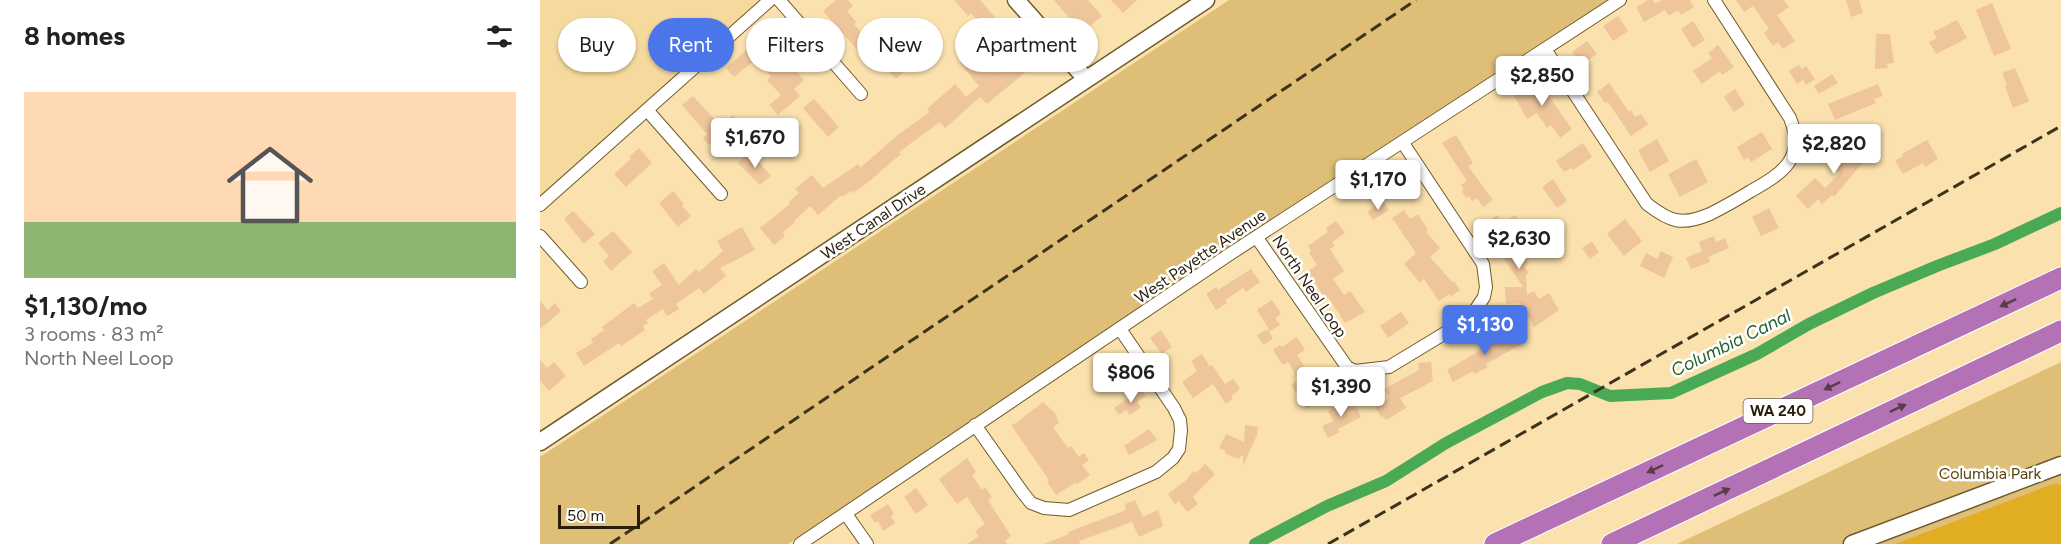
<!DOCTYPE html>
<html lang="en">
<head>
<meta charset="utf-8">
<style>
	body { margin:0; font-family:Figtree,sans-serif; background:#f6f6f6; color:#222; height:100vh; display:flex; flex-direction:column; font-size:22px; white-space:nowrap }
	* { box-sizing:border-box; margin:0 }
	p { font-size:20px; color:#767676 }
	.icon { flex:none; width:33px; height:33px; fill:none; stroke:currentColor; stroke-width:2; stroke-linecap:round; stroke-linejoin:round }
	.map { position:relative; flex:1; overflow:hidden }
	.side { display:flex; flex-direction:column; background:#fff; width:540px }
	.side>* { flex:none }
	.guide { position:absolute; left:18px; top:18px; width:570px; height:54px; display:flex; gap:12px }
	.scale { position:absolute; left:18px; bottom:15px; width:82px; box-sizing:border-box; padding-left:6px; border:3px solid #281f0b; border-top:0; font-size:16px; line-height:21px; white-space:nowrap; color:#281f0b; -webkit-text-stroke:4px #fff; paint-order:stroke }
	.price { position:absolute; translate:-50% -51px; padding:0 14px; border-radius:6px; background:#fff; color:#222; font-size:20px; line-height:39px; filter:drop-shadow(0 2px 3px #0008) }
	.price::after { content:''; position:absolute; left:50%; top:36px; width:18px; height:14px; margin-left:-9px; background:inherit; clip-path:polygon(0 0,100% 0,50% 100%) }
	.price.active { background:#4b76e9; color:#fff }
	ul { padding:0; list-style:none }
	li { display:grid; align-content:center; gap:12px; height:318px; padding:0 24px }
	li span { display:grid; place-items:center; height:186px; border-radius:0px; color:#555 }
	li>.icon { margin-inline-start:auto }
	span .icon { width:108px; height:108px; fill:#fffc; stroke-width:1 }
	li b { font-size:26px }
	h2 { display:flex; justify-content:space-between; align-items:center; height:72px; padding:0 24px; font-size:26px }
	.tag { padding:0 21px; border-radius:27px; background:#fff; box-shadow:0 2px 4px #0004; font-size:21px; line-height:54px }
	.tag.active { background:#4b76e9; color:#fff }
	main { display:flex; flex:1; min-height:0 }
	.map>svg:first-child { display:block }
	.built { fill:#f5d99d }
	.green { fill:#dfbe77 }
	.forest { fill:#e1ad23 }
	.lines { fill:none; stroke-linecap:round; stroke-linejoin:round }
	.canal { stroke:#4aa955; stroke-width:12 }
	.building { fill:#efc59c }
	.street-casing { stroke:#705b2a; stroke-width:14 }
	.secondary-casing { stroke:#705b2a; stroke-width:19 }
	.highway-casing { stroke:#fff; stroke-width:23 }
	.street { stroke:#fff; stroke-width:12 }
	.secondary { stroke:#fff; stroke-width:16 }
	.highway { stroke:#b472b6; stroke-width:21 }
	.rail { stroke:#3d331b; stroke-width:3; stroke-dasharray:12 6; stroke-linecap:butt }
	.oneway { fill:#593c47 }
	.labels { text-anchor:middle; stroke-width:5; stroke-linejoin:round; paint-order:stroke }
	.shield { fill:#fff; stroke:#686254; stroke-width:1.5 }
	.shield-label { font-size:15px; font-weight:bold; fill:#281f0b }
	.street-label { font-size:16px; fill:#281f0b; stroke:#fff }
	.park-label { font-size:16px; fill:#594511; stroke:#fff }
	.water-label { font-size:18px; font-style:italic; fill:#23622b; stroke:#fff }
</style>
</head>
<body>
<main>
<section class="side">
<h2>8 homes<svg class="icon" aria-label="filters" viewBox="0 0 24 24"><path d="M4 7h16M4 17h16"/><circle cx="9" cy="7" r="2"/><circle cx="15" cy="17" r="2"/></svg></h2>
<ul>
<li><span style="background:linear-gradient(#ffd9b3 70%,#8fb573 0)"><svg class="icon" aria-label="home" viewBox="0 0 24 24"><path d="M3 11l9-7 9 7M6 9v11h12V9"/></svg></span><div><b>$1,130/mo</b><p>3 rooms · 83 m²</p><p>North Neel Loop</p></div></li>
</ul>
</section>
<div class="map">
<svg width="1521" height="544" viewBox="0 0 1521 544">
	<rect width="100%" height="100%" fill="#fae1ad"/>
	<path class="built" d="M0,0H230L0,205Z"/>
	<g class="green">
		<path d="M689,0H1067L248,544H0V457Z"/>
		<path d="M1521,362V544H1137Z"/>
	</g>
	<path class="forest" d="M1516,483L1521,485V544H1355Z"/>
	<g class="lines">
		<path class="canal" d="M715,544L787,506L846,481L906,443L1002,392L1027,383L1040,384L1070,396L1131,393L1217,354L1269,324L1333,293L1397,266L1455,244L1521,213"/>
	</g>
	<g class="building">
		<path d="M296,0H308L313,6L307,11L316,22L314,24L338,52L341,49L346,55L357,45L373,63L369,67L356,79L346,69L342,72L323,51L321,54L283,11Z"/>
		<path d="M414,0H440L465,29L468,27L499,61L447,104L440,97L405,128L400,122L359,152L361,154L327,183L312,193L311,191L302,197L301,195L278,215L270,206L254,221L255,222L245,230L243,233L245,236L234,245L220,228L250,204L249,202L259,193L255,189L272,175L283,188L318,164L320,168L359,134L390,112L387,109L415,84L426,97L439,86L420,63L429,55L442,70L447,66L454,73L472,56L465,48L467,46L455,33L453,34L446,26L443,27L431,13L428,16Z"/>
		<path d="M514,0H548L562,16L542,33Z"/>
		<path d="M571,0H597L583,13Z"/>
		<path d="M1108,0H1113L1115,4L1122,0H1150L1154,7L1141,15L1138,10L1129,16L1125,10L1104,22L1096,7Z"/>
		<path d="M1196,0H1244L1249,7L1237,15L1255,41L1243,49L1238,42L1233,46L1224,33L1229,29L1213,6L1204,12Z"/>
		<path d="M1306,0H1319L1323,13L1311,17Z"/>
		<path d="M1452,3L1471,49L1454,56L1436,10Z"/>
		<path d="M1078,16L1088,31L1073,41L1063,26Z"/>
		<path d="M1417,20L1427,38L1396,54L1389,42L1397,38L1393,32Z"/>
		<path d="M1153,21L1165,40L1153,48L1141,29Z"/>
		<path d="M1336,34H1350L1354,63L1347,64L1348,68L1335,69Z"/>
		<path d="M221,37L233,50L240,45L246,51L242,54L264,80L254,89L260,96L238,115L229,105L241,95L227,80L231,76L216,59L194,77L186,68Z"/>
		<path d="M1047,41L1057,54L1044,63L1041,59L1038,61L1032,52Z"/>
		<path d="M1178,45L1194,67L1182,75L1180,71L1162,84L1153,71L1172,58L1168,53Z"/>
		<path d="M1259,65L1262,69L1266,66L1275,79L1266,85L1263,80L1257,84L1249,71Z"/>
		<path d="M1475,68L1489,101L1473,108L1465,86L1467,85L1462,73Z"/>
		<path d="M1292,74L1298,83L1279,94L1274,86Z"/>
		<path d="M996,78L1032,129L1020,138L1011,125L1007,128L997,113L987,119L974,96Z"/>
		<path d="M1069,83L1089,112L1091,110L1095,117L1101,114L1108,124L1091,136L1068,102L1065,103L1057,92Z"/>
		<path d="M1338,84L1343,96L1334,99L1336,103L1295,120L1288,104Z"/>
		<path d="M1195,89L1205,105L1194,112L1184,97Z"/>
		<path d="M153,96L178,123L184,117L187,120L193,115L199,122L187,132L195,141L182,152L172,142L169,145L163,138L167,134L142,105Z"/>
		<path d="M274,99L299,127L288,137L263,108Z"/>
		<path d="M1222,132L1232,149L1211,162L1208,157L1204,160L1197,147Z"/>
		<path d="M916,135L933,163L928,166L953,200L943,207L937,198L932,201L929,196L926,198L922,191L924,189L921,185L927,181L902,143Z"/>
		<path d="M1117,139L1129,161L1110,172L1098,150Z"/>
		<path d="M1387,140L1398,159L1385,167L1383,163L1363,174L1355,161L1363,156L1362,154Z"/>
		<path d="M1313,142L1329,155L1294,197L1292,195L1282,204L1278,199L1268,209L1256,196L1275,178L1285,188L1300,173L1284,160L1294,147L1304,154Z"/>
		<path d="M1043,143L1052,157L1033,170L1031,168L1024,172L1016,161Z"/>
		<path d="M99,148L112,163L86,187L74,174L91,159L89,157Z"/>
		<path d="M210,152L231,176L220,185L198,163Z"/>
		<path d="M1156,159L1168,182L1140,197L1128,174Z"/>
		<path d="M1013,179L1027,201L1017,208L1002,187Z"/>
		<path d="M133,191L144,204L142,206L151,216L138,227L119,203Z"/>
		<path d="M843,201L849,210L833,220L827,212Z"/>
		<path d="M1229,208L1239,228L1221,236L1212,217Z"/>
		<path d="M864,210L870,219L878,214L888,230L886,232L900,248L890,257L912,282L914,281L920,290L910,297L909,294L899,301L884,279L880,283L864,264L876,253L852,218Z"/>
		<path d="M33,211L55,234L44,244L24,219Z"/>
		<path d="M957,215L963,223L975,215L985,230L972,239L988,263L984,266L989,273L986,275L987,295L994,291L999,299L1009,293L1019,310L994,327L980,303L966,304L965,287H983L945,231L948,229L944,224Z"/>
		<path d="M1085,219L1102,241L1084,256L1067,234Z"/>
		<path d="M1010,220L1018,237L1009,243L999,228Z"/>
		<path d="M796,221L805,233L792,242L795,246L790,249L804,271L793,279L804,295L810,291L825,312L805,323L788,297L786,299L767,272L777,265L769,253L771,251L768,246L788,232L786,228Z"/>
		<path d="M202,227L215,250L180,268L186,276L164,294L159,288L136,304L139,309L127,316L123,309L106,320L108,323L103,326L105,330L81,346L79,343L44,366L36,353L53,343L51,339L64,330L62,327L94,303L98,308L113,299L109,294L122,285L112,271L124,263L139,285L156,269L159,272L183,251L177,241Z"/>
		<path d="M73,231L92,252L71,271L63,261L69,256L58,243Z"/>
		<path d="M1174,236L1176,242L1185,238L1189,248L1168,257L1170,262L1151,269L1146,258L1162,251L1159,242Z"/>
		<path d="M1052,242L1059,252L1050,259L1042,248Z"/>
		<path d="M1121,251L1133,257L1124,278L1100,266L1106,253L1117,259Z"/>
		<path d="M711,269L720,282L706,292L703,288L685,300L687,303L676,310L666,294L676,287L678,290Z"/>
		<path d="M732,300L741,314L735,318L740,325L730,331L717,310Z"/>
		<path d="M0,301L8,310L15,303L21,311L0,329Z"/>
		<path d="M861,312L869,323L848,338L840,326Z"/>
		<path d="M728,329L733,339L723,345L717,335Z"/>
		<path d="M621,330L632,347L622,354L610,338Z"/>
		<path d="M974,330L982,344L946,364L948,367L934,374L933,371L913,382L907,370Z"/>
		<path d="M757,337L765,350L757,355L772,379L780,373L784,379L787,377L793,390L767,409L751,385L759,380L748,362L743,365L733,350L740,345L742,347Z"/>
		<path d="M662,354L670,367L672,365L685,384L693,379L700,389L691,396L693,399L686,404L673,384L653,398L642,382L657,371L651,361Z"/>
		<path d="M0,360L7,368L14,362L26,376L9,391L0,381Z"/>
		<path d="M571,360L584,379L574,386L569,378L566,380L559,369Z"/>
		<path d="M891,362L893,381L860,398L866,408L846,420L843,416L841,417L835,407L849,398L844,389L879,370L878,363Z"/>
		<path d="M601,389L606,396L597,402L601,407L590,415L586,410L579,415L574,408Z"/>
		<path d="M812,399L821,417L798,429L800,432L788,438L782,426L793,421L788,411Z"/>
		<path d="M503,402L515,413L519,423L513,427L528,448L531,446L539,457L544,453L549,460L542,465L550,475L537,484L536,482L516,495L507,482L509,480L471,425L476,423Z"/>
		<path d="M705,425L718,427L717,435L703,466V456L701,455L699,459L684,453L686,451L679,448L686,434L704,442Z"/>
		<path d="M609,429L617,440L589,455L584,446Z"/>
		<path d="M427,458L436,472L432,475L442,490L445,487L452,497L448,500L471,536L465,541L467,544H427L439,536L435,531L445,524L427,497L417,504L399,479Z"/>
		<path d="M665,464L675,474L653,497L658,504L647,512L639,501L635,504L628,494L649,478L648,477L654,471L656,473Z"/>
		<path d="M376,488L388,505L376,514L364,497Z"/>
		<path d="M595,500L603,517L618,510L623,526L599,537L592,522L539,541L540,544H504L529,534L528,532L586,510L585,504Z"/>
		<path d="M348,504L354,514L351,516L355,523L343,531L338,521L335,523L330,515Z"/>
	</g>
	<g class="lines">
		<defs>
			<g id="street">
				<path d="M239,0L321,94"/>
				<path d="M1005,49L1107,204C1130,222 1142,226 1170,214C1184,207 1198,199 1211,191C1243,173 1266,158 1250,118L1174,0"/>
				<path d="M107,110L181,194"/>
				<path d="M0,205L230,0"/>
				<path d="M0,236L41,282"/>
				<path d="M717,238L807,367L815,371L849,367L930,318L944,297L946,287L943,264L863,143"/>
				<path d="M435,425L483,493L491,503L504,508L529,510L616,472L633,458L639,449L641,430L640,420L634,408L580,329"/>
				<path d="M306,514L327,544"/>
				<path d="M260,544L687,256L1080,0"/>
			</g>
			<g id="secondary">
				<path d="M476,0L546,79"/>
				<path d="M0,442L666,0"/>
				<path d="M1312,544L1521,465"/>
			</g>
			<g id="highway">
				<path d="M955,544L1521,278"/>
				<path d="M1072,544L1521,331"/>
			</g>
		</defs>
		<use href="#street" class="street-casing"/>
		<use href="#secondary" class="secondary-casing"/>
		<use href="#highway" class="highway-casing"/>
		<use href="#street" class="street"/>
		<use href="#secondary" class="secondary"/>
		<use href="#highway" class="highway"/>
		<g class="rail">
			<path d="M70,544L876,0"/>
			<path d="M788,544L1521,126"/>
		</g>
	</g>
	<defs><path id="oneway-solid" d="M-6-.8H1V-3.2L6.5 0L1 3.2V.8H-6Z" transform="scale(1.5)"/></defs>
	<g class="oneway">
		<use href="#oneway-solid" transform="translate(1468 303) rotate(155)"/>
		<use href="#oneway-solid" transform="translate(1292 386) rotate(155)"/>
		<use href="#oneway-solid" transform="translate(1358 408) rotate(-25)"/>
		<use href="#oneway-solid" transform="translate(1115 469) rotate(155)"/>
		<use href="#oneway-solid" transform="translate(1182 492) rotate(-25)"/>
	</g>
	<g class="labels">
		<rect class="shield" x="1203.5" y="399" width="69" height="24" rx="4.5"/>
		<g class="shield-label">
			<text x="1238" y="416">WA 240</text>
		</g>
		<g class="street-label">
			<text transform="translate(333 221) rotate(-34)" y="6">West Canal Drive</text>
			<text transform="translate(660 256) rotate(-34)" y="6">West Payette Avenue</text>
			<text transform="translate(770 286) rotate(56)" y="6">North Neel Loop</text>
		</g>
		<g class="park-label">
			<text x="1450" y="479">Columbia Park</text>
		</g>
		<g class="water-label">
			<text transform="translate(1191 343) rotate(-26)" y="6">Columbia Canal</text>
		</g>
	</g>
</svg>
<div class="scale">50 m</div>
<b class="price" style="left:1002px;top:107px">$2,850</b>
<b class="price" style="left:215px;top:169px">$1,670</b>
<b class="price" style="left:1294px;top:175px">$2,820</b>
<b class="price" style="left:838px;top:211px">$1,170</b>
<b class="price" style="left:979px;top:270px">$2,630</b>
<b class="price active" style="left:945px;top:356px">$1,130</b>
<b class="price" style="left:591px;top:404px">$806</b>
<b class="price" style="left:801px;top:418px">$1,390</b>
<div class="guide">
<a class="tag">Buy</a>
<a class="tag active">Rent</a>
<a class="tag">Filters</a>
<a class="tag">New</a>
<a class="tag">Apartment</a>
</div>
</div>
</main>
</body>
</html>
